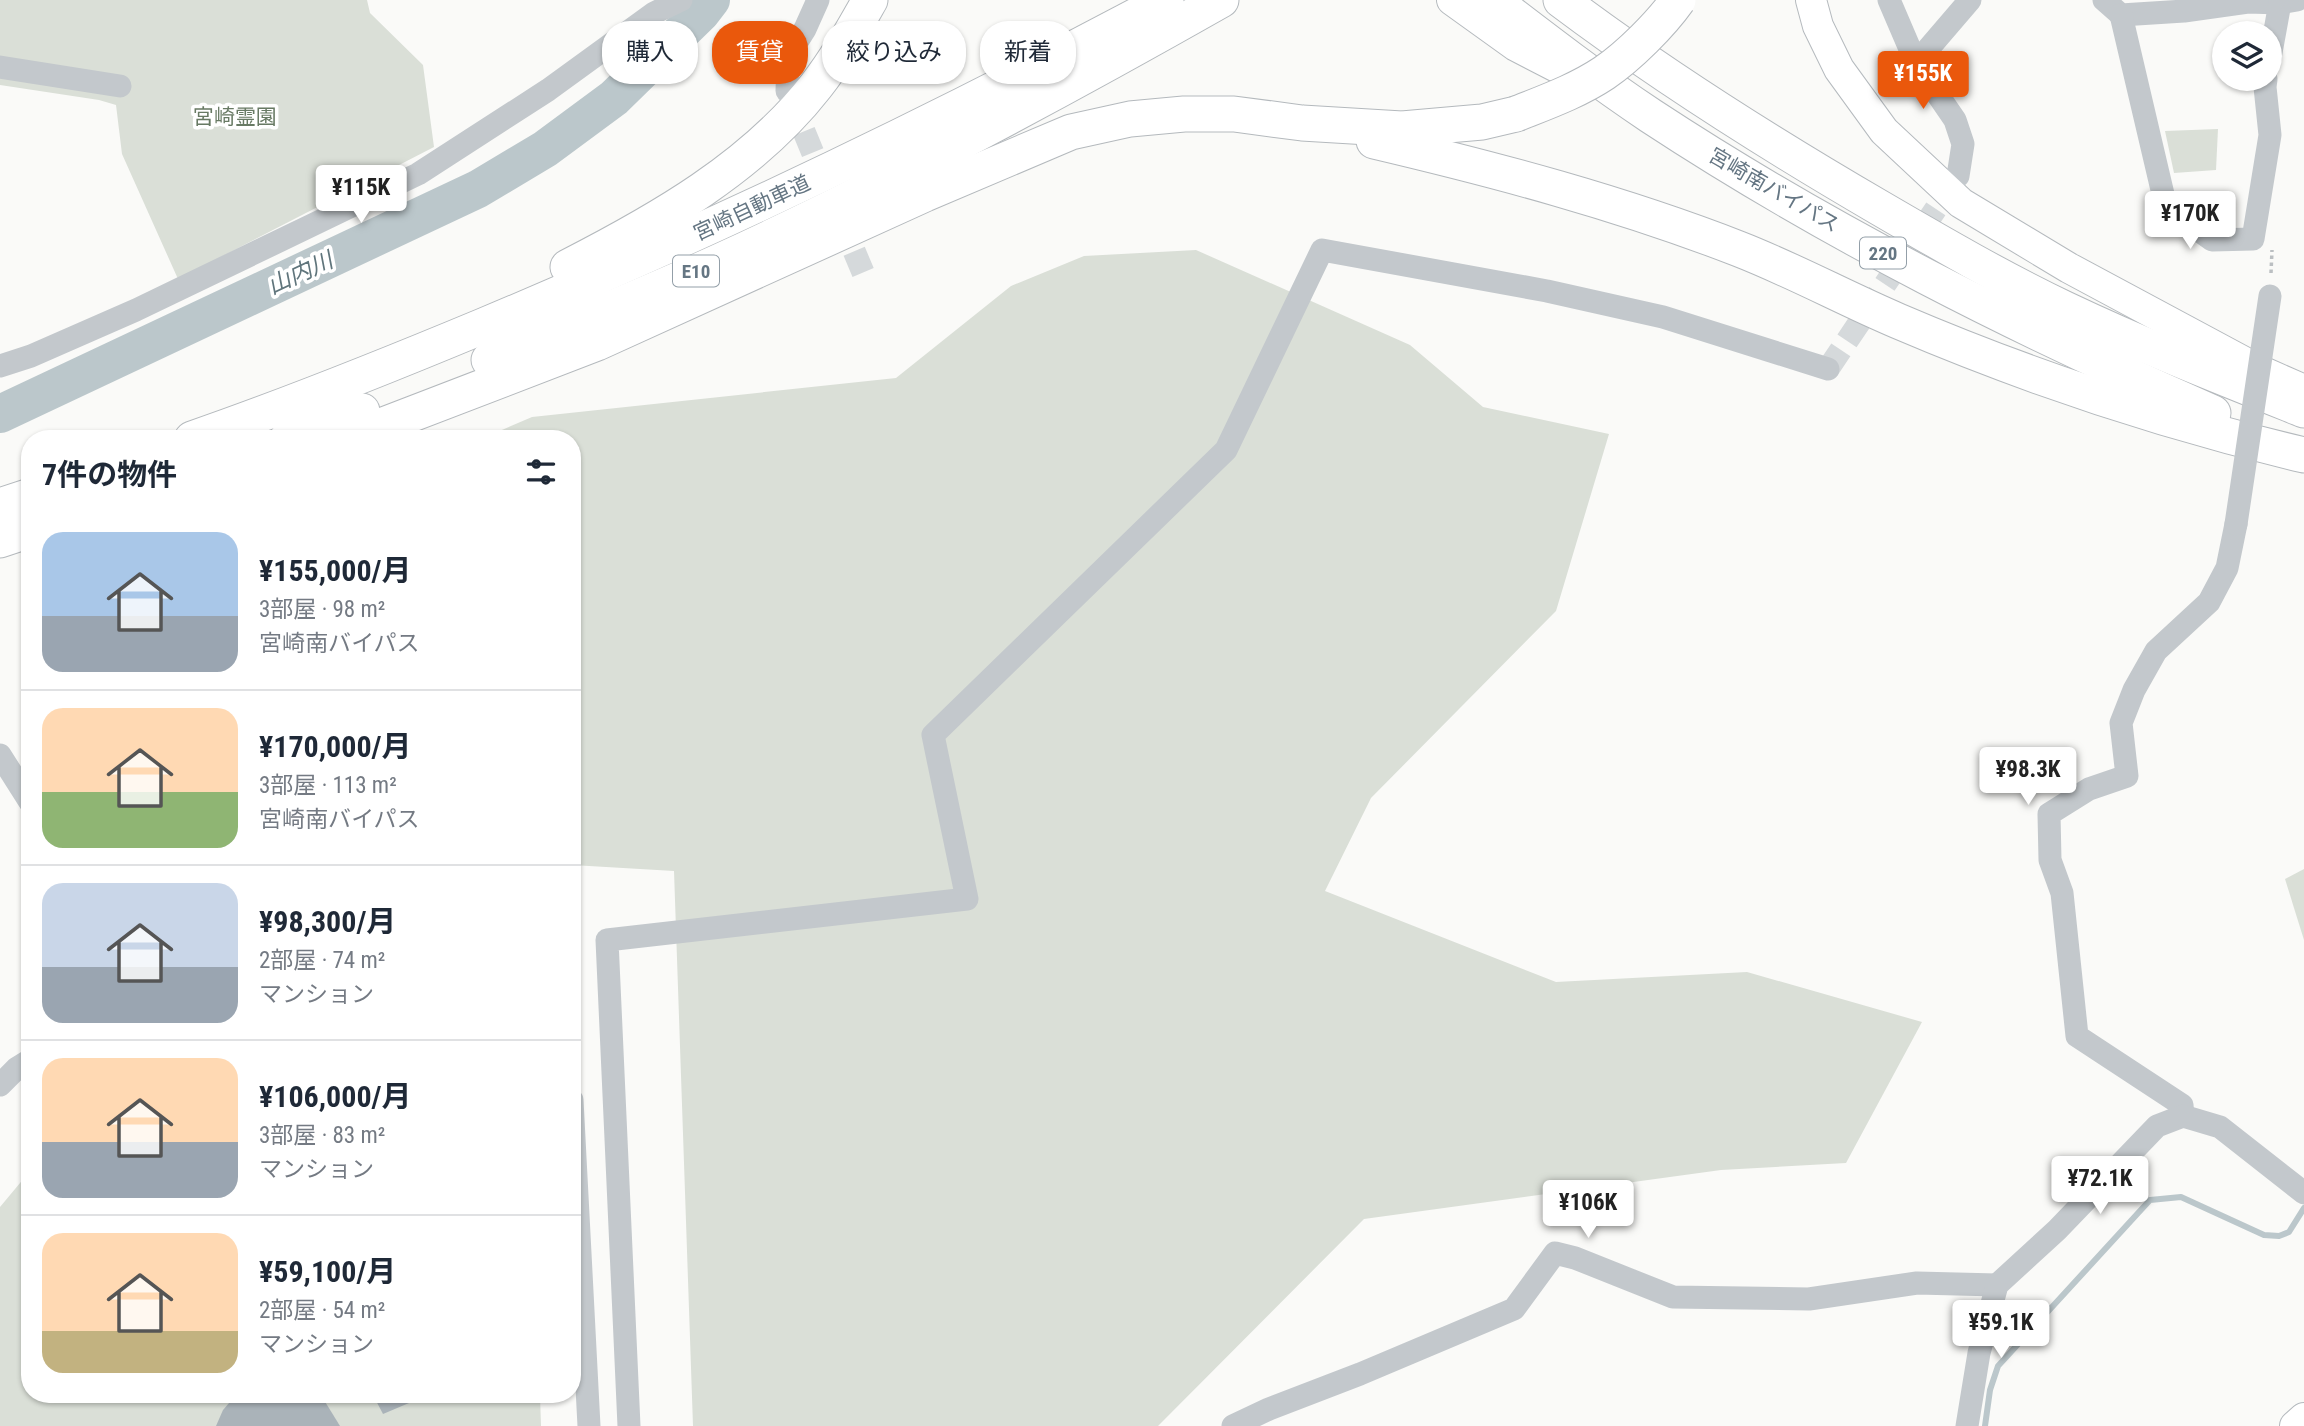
<!DOCTYPE html>
<html lang="ja">
<head>
<meta charset="utf-8">
<style>
	body { margin:0; font-family:"Roboto Condensed","Noto Sans JP",sans-serif; background:#f6f6f7; color:#1f2937; height:100vh; display:flex; flex-direction:column; font-size:26px; white-space:nowrap }
	* { box-sizing:border-box; margin:0 }
	p { font-size:23px; color:#747a83 }
	.icon { flex:none; width:38px; height:38px; fill:none; stroke:currentColor; stroke-width:2; stroke-linecap:round; stroke-linejoin:round }
	.map { position:relative; flex:1; overflow:hidden }
	.side { position:absolute; left:21px; top:430px; width:560px; height:973px; display:flex; flex-direction:column; background:#fff; border-radius:28px; box-shadow:0 2px 5px #0004 }
	.side>* { flex:none }
	.banner { position:absolute; left:602px; top:21px; width:665px; height:63px; display:flex; gap:14px }
	.controls { position:absolute; left:2212px; top:21px; display:grid; gap:14px }
	.controls a { display:grid; place-items:center; width:70px; height:70px; border-radius:50%; background:#fff; box-shadow:0 2px 5px #0004; font-size:35px }
	.price { position:absolute; translate:-50% -60px; padding:0 16px; border-radius:7px; background:#fff; color:#222; font-size:23px; line-height:46px; filter:drop-shadow(0 2px 4px #0008) }
	.price::after { content:''; position:absolute; left:50%; top:42px; width:21px; height:16px; margin-left:-10px; background:inherit; clip-path:polygon(0 0,100% 0,50% 100%) }
	.price.selected { background:#ea580c; color:#fff }
	ul { padding:0; list-style:none }
	li { display:flex; align-items:center; gap:21px; height:175px; padding:0 21px }
	li+li { border-top:2px solid #e0e1e3 }
	li span { display:grid; place-items:center; flex:none; width:196px; height:140px; border-radius:21px; color:#555 }
	li>.icon { margin-inline-start:auto }
	span .icon { width:84px; height:84px; fill:#fffc; stroke-width:1 }
	li b { font-size:30px }
	h2 { display:flex; justify-content:space-between; align-items:center; height:84px; padding:0 21px; font-size:30px }
	.chip { padding:0 24px; border-radius:28px; background:#fff; box-shadow:0 2px 5px #0004; font-size:24px; line-height:63px }
	.chip.selected { background:#ea580c; color:#fff }
	.map>svg:first-child { display:block }
	.green { fill:#dadfd7 }
	.lines { fill:none; stroke-linecap:round; stroke-linejoin:round }
	.stream { stroke:#bbc7cb; stroke-width:6 }
	.river { stroke:#bbc7cb; stroke-width:38 }
	.building { fill:#aab3b9 }
	.minor-tunnel { stroke:#d5d9db; stroke-width:23; stroke-dasharray:23 11; stroke-linecap:butt }
	.major-casing { stroke:#b5babe; stroke-width:32 }
	.highway-casing { stroke:#b4b9bd; stroke-width:37 }
	.path { stroke:#bbbfc2; stroke-width:3.5; stroke-dasharray:3.5 3.5; stroke-linecap:butt }
	.minor { stroke:#c3c8cc; stroke-width:23 }
	.major { stroke:#fff; stroke-width:30 }
	.highway { stroke:#fff; stroke-width:35 }
	.highway-bridge-casing { stroke:#b4b9bd; stroke-width:37; stroke-linecap:butt }
	.minor-bridge { stroke:#c3c8cc; stroke-width:23 }
	.highway-bridge { stroke:#fff; stroke-width:35 }
	.labels { text-anchor:middle; stroke-width:7; stroke-linejoin:round; paint-order:stroke }
	.shield { fill:#fff; stroke:#939fa8; stroke-width:2 }
	.shield-label { font-size:19px; font-weight:bold; fill:#657683 }
	.park-label { font-size:21px; fill:#687a64; stroke:#fff }
	.street-label { font-size:21px; fill:#657683; stroke:#fff }
	.water-label { font-size:23px; font-style:italic; fill:#60757c; stroke:#fff }
</style>
</head>
<body>
<div class="map">
<svg width="2304" height="1426" viewBox="0 0 2304 1426">
	<rect width="100%" height="100%" fill="#fafaf8"/>
	<g class="green">
		<path d="M0,0H367L370,13L423,65L434,147L178,279L122,154L116,105L99,100L0,85Z"/>
		<path d="M2218,129L2216,170L2174,173L2165,131Z"/>
		<path d="M1196,250L1410,345L1483,407L1609,434L1556,611L1371,798L1325,891L1556,982L1747,972L1922,1022L1846,1163L1721,1170L1364,1219L1158,1426H693L674,871L572,865V439H481L532,417L896,378L1011,286L1084,256Z"/>
		<path d="M2304,869V940L2285,879Z"/>
		<path d="M30,1171V1395H540L541,1426H0V1207Z"/>
	</g>
	<g class="lines">
		<path class="stream" d="M1985,1426L1990,1390L1998,1366L2150,1200L2181,1197L2264,1235L2279,1236L2289,1232L2304,1208"/>
		<path class="river" d="M0,414L478,189L545,149L614,98L701,13L711,0"/>
	</g>
	<g class="building">
		<path d="M236,1395H318L324,1400L340,1426H216L223,1410Z"/>
		<path d="M373,1395H428L383,1414Z"/>
	</g>
	<g class="lines">
		<g class="minor-tunnel">
			<path d="M791,100L826,185"/>
			<path d="M841,220L865,277"/>
			<path d="M1828,369L1956,179"/>
		</g>
		<defs>
			<g id="major">
				<path d="M1452,0L1516,46L1578,78"/>
				<path d="M1811,0L1818,26L1839,69L1884,131L1961,203L2069,268L2261,371L2304,390"/>
				<path d="M2295,1426L2304,1418"/>
			</g>
			<g id="highway">
				<path d="M1493,0C1545,40 1597,80 1651,116C1829,233 2019,328 2213,413"/>
				<path d="M1561,0C1662,76 1770,144 1880,208C1940,243 2002,279 2065,309C2143,346 2224,378 2304,410"/>
				<path d="M1374,141C1497,170 1621,203 1739,249C1793,270 1844,298 1898,321C2029,377 2165,422 2304,455"/>
				<path d="M568,267C658,221 753,167 816,86C837,59 853,30 870,0"/>
				<path d="M489,360C565,327 643,296 718,262C890,183 1057,93 1221,0"/>
				<path d="M192,439C290,405 387,366 483,326C717,228 943,119 1166,0"/>
				<path d="M287,439L362,411"/>
				<path d="M339,439L360,434L597,343L925,194L1071,132L1130,119L1184,114H1234L1302,123L1402,129L1482,122L1516,114"/>
				<path d="M0,506L30,496"/>
				<path d="M0,540L30,530"/>
			</g>
		</defs>
		<use href="#major" class="major-casing"/>
		<use href="#highway" class="highway-casing"/>
		<path class="path" d="M2271,273L2272,250"/>
		<g class="minor">
			<path d="M1889,0L1916,63L1955,120L1963,144L1958,176"/>
			<path d="M2104,0L2121,15L2184,11L2248,2L2280,3L2297,0"/>
			<path d="M2121,15L2166,207L2212,240L2253,239L2270,135L2265,87L2266,79"/>
			<path d="M2270,58L2280,3"/>
			<path d="M1916,63L1970,0"/>
			<path d="M0,67L120,86"/>
			<path d="M787,91L788,56L805,29L818,0"/>
			<path d="M0,366L31,356L136,310L418,174L548,90L654,13L681,0"/>
			<path d="M0,755L30,802"/>
			<path d="M0,1085L17,1068L30,1060"/>
			<path d="M572,1100L589,1426"/>
			<path d="M2183,1116L2182,1105L2077,1036L2062,893L2050,860L2049,814L2089,789L2127,776L2121,723L2134,690L2156,651L2209,602L2227,568L2236,524"/>
			<path d="M629,1426L607,940L967,899L933,735L1226,450L1322,250L1547,291L1663,317L1828,369"/>
			<path d="M1233,1426L1269,1409L1360,1374L1514,1309L1555,1253L1575,1258L1673,1297L1809,1299L1917,1283L1997,1285"/>
			<path d="M1967,1426L1979,1353L1997,1285L2057,1230L2157,1126L2183,1116L2220,1127L2304,1193"/>
		</g>
		<use href="#major" class="major"/>
		<use href="#highway" class="highway"/>
		<defs>
			<path id="highway-bridge" d="M1516,114C1546,102 1577,91 1604,73C1629,56 1661,24 1678,0"/>
		</defs>
		<use href="#highway-bridge" class="highway-bridge-casing"/>
		<path class="minor-bridge" d="M2236,524L2270,296"/>
		<use href="#highway-bridge" class="highway-bridge"/>
	</g>
	<g class="labels">
		<g class="shield">
			<rect x="1860" y="237.5" width="46" height="31" rx="5"/>
			<rect x="673" y="255.5" width="46" height="31" rx="5"/>
		</g>
		<g class="shield-label">
			<text x="1883" y="260">220</text>
			<text x="696" y="278">E10</text>
		</g>
		<g class="park-label">
			<text x="235" y="124">宮崎霊園</text>
		</g>
		<g class="street-label">
			<text transform="translate(1774 190) rotate(30)" y="7">宮崎南バイパス</text>
			<text transform="translate(752 208) rotate(-25)" y="7">宮崎自動車道</text>
		</g>
		<g class="water-label">
			<text transform="translate(300 273) rotate(-25)" y="8">山内川</text>
		</g>
	</g>
</svg>
<div class="controls">
<a><svg class="icon" aria-label="layers" viewBox="0 0 24 24"><path d="M12 4l9 5-9 5-9-5zM3 14l9 5 9-5"/></svg></a>
</div>
<b class="price selected" style="left:1923px;top:111px">¥155K</b>
<b class="price" style="left:361px;top:225px">¥115K</b>
<b class="price" style="left:2190px;top:251px">¥170K</b>
<b class="price" style="left:2028px;top:807px">¥98.3K</b>
<b class="price" style="left:2100px;top:1216px">¥72.1K</b>
<b class="price" style="left:1588px;top:1240px">¥106K</b>
<b class="price" style="left:2001px;top:1360px">¥59.1K</b>
<div class="banner">
<a class="chip">購入</a>
<a class="chip selected">賃貸</a>
<a class="chip">絞り込み</a>
<a class="chip">新着</a>
</div>
<section class="side">
<h2>7件の物件<svg class="icon" aria-label="filters" viewBox="0 0 24 24"><path d="M4 7h16M4 17h16"/><circle cx="9" cy="7" r="2"/><circle cx="15" cy="17" r="2"/></svg></h2>
<ul>
<li><span style="background:linear-gradient(#a9c7e8 60%,#9aa5b1 0)"><svg class="icon" aria-label="home" viewBox="0 0 24 24"><path d="M3 11l9-7 9 7M6 9v11h12V9"/></svg></span><div><b>¥155,000/月</b><p>3部屋 · 98 m²</p><p>宮崎南バイパス</p></div></li>
<li><span style="background:linear-gradient(#ffd9b3 60%,#8fb573 0)"><svg class="icon" aria-label="home" viewBox="0 0 24 24"><path d="M3 11l9-7 9 7M6 9v11h12V9"/></svg></span><div><b>¥170,000/月</b><p>3部屋 · 113 m²</p><p>宮崎南バイパス</p></div></li>
<li><span style="background:linear-gradient(#c9d6e8 60%,#9aa5b1 0)"><svg class="icon" aria-label="home" viewBox="0 0 24 24"><path d="M3 11l9-7 9 7M6 9v11h12V9"/></svg></span><div><b>¥98,300/月</b><p>2部屋 · 74 m²</p><p>マンション</p></div></li>
<li><span style="background:linear-gradient(#ffd9b3 60%,#9aa5b1 0)"><svg class="icon" aria-label="home" viewBox="0 0 24 24"><path d="M3 11l9-7 9 7M6 9v11h12V9"/></svg></span><div><b>¥106,000/月</b><p>3部屋 · 83 m²</p><p>マンション</p></div></li>
<li><span style="background:linear-gradient(#ffd9b3 70%,#c2b280 0)"><svg class="icon" aria-label="home" viewBox="0 0 24 24"><path d="M3 11l9-7 9 7M6 9v11h12V9"/></svg></span><div><b>¥59,100/月</b><p>2部屋 · 54 m²</p><p>マンション</p></div></li>
</ul>
</section>
</div>
</body>
</html>
